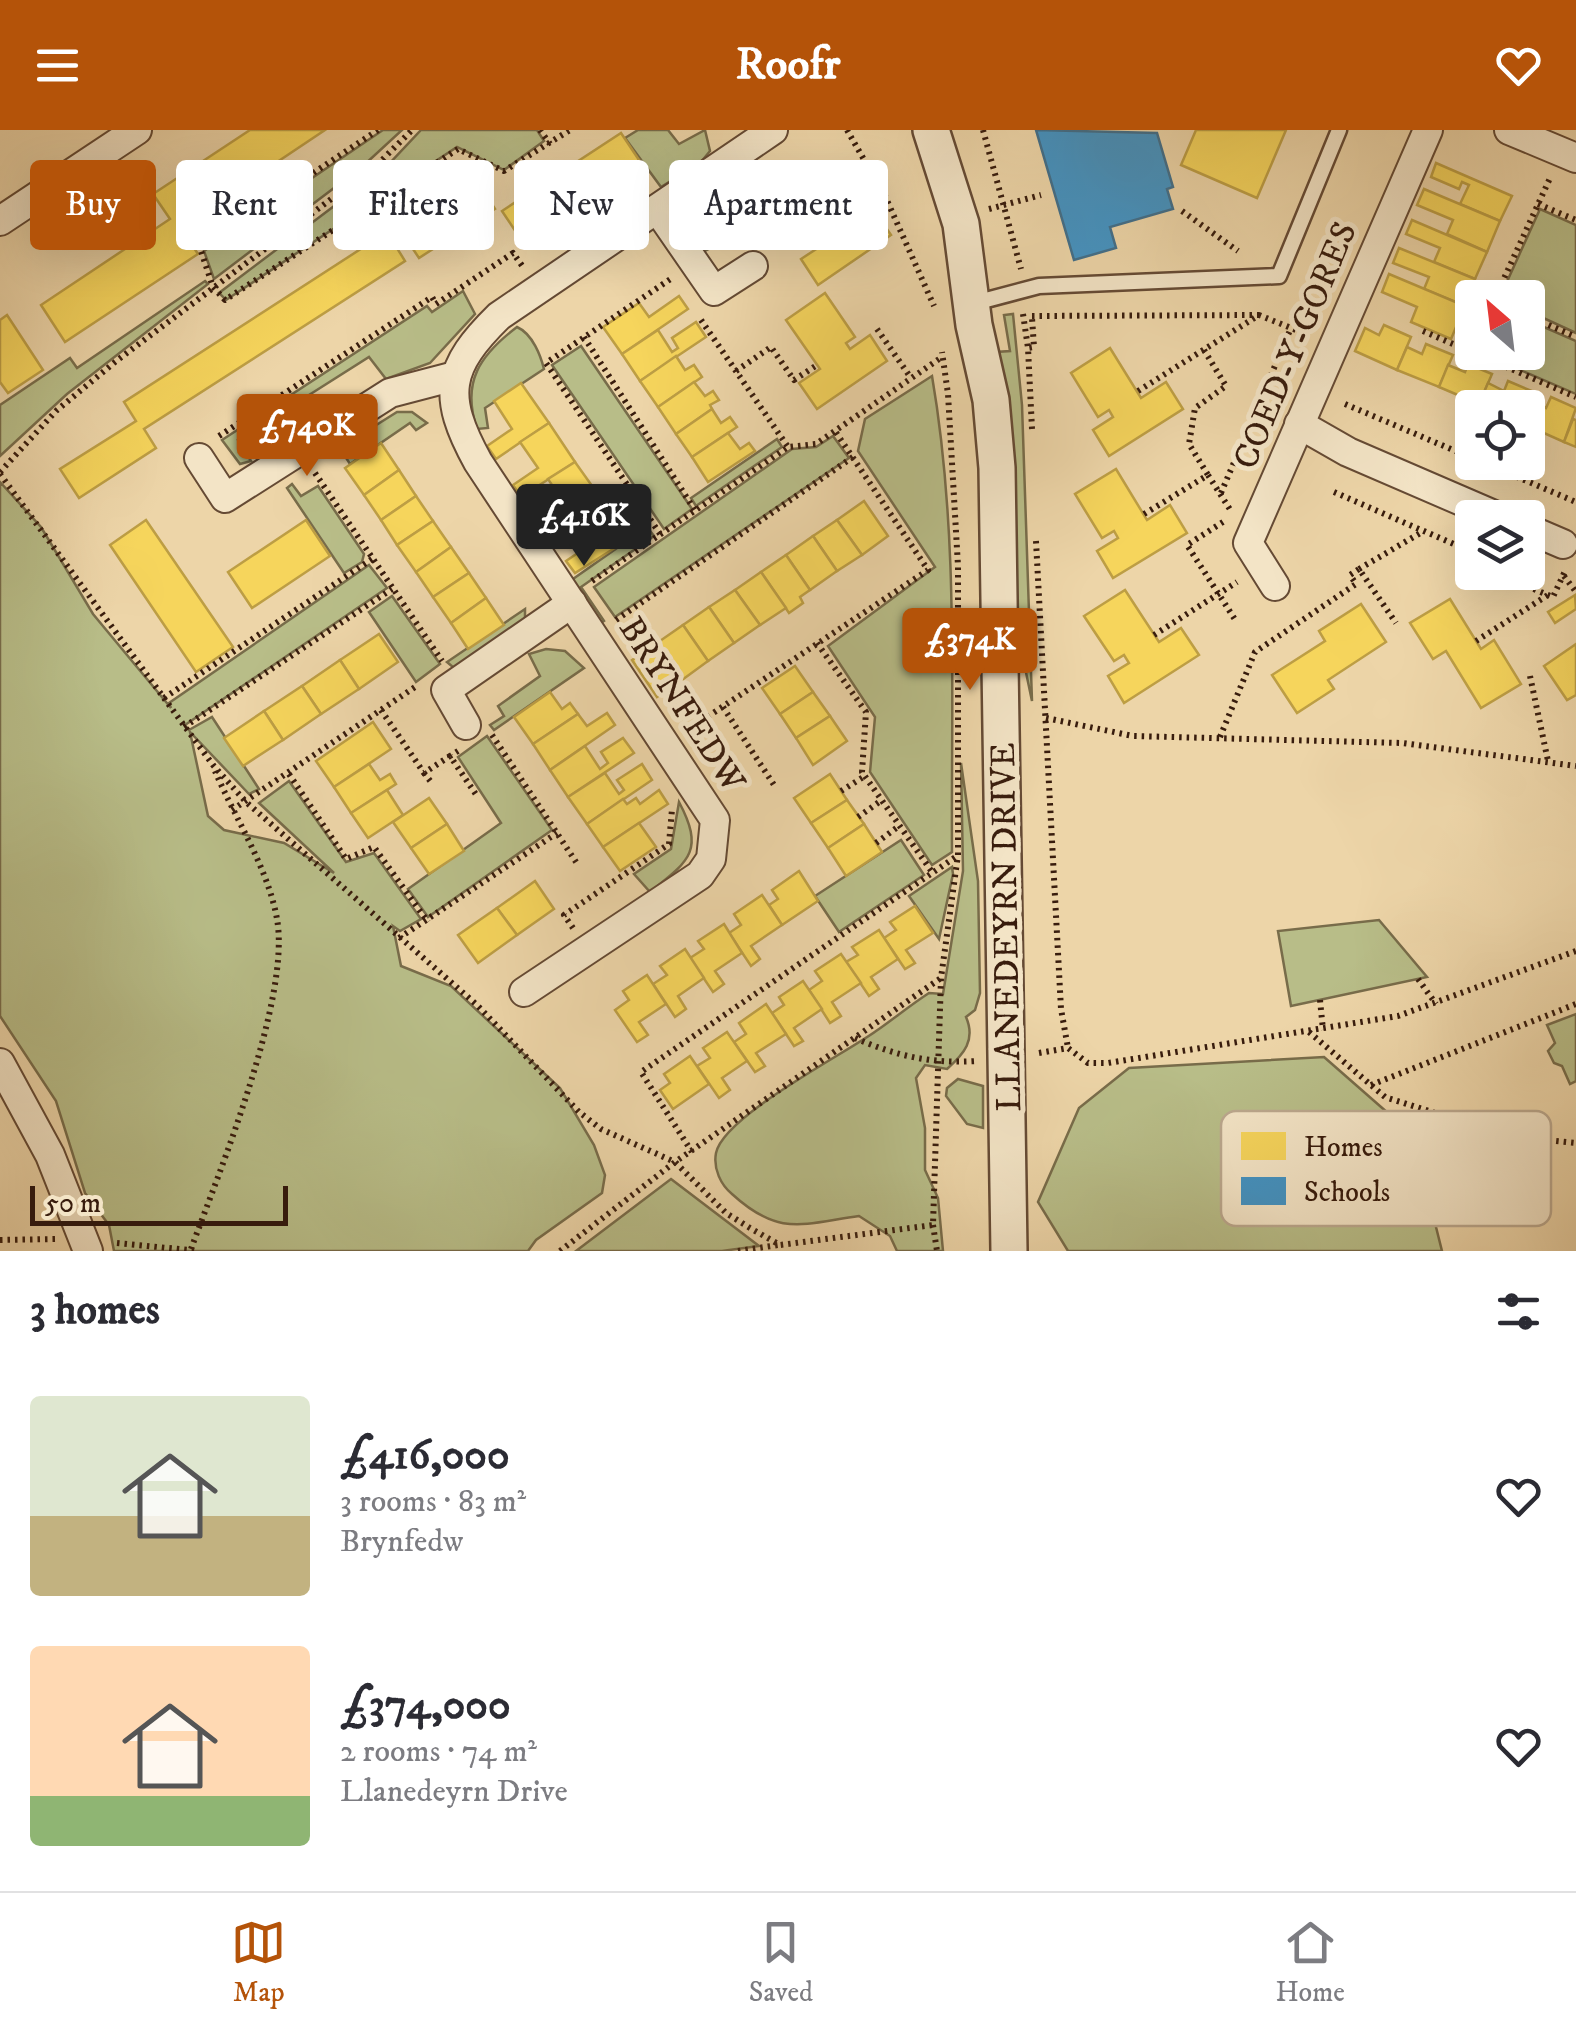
<!DOCTYPE html>
<html lang="en">
<head>
<meta charset="utf-8">
<style>
	body { margin:0; font-family:"IM FELL DW Pica",serif; background:#f2f2f3; color:#2b2b33; height:100vh; display:flex; flex-direction:column; font-size:38px; white-space:nowrap }
	* { box-sizing:border-box; margin:0 }
	p { font-size:32px; color:#7c7c81 }
	.icon { flex:none; width:55px; height:55px; fill:none; stroke:currentColor; stroke-width:2; stroke-linecap:round; stroke-linejoin:round }
	.map { position:relative; height:1121px; overflow:hidden }
	.details { display:flex; flex-direction:column; background:#fff; flex:1 }
	.details>* { flex:none }
	.guide { position:absolute; left:30px; top:30px; width:1000px; height:90px; display:flex; gap:20px }
	.needle { width:65px; rotate:332deg }
	.controls { position:absolute; left:1455px; top:150px; display:grid; gap:20px }
	.controls a { display:grid; place-items:center; width:90px; height:90px; border-radius:10px; background:#fff; box-shadow:0 10px 40px #0002; font-size:50px }
	.scale { position:absolute; left:30px; bottom:25px; width:258px; box-sizing:border-box; padding-left:10px; border:5px solid #381c0d; border-top:0; font-size:28px; line-height:35px; white-space:nowrap; color:#381c0d; -webkit-text-stroke:8px #f3e4c6; paint-order:stroke }
	.price { position:absolute; translate:-50% -85px; padding:0 22px; border-radius:10px; background:#b45309; color:#fff; font-size:32px; line-height:65px; filter:drop-shadow(0 2px 5px #0008) }
	.price::after { content:''; position:absolute; left:50%; top:60px; width:30px; height:22px; margin-left:-15px; background:inherit; clip-path:polygon(0 0,100% 0,50% 100%) }
	.price.on { background:#222; color:#fff }
	ul { padding:0; list-style:none }
	li { display:flex; align-items:center; gap:30px; height:250px; padding:0 30px }
	li span { display:grid; place-items:center; flex:none; width:280px; height:200px; border-radius:10px; color:#555 }
	li>.icon { margin-inline-start:auto }
	span .icon { width:120px; height:120px; fill:#fffc; stroke-width:1 }
	li b { font-size:42px }
	h2 { display:flex; justify-content:space-between; align-items:center; height:120px; padding:0 30px; font-size:42px }
	.chip { padding:0 35px; border-radius:10px; background:#fff; box-shadow:0 10px 40px #0002; font-size:35px; line-height:90px }
	.chip.on { background:#b45309; color:#fff }
	header { display:flex; justify-content:space-between; align-items:center; height:130px; padding:0 30px; background:#b45309; color:#fff; font-size:45px; font-weight:800 }
	.tab-bar { display:flex; justify-content:space-around; align-items:center; height:140px; border-top:2px solid #e1e1e2; background:#fff; font-size:28px; color:#7c7c81 }
	.tab-bar a { display:grid; justify-items:center; gap:5px }
	.tab-bar .on { color:#b45309 }
	.map>svg:first-child { display:block }
	.green { fill:#b8bd88; stroke:#786c4a; stroke-width:2.5 }
	.homes { fill:#f6d55c; stroke:#bd9e44; stroke-width:2.5 }
	.schools { fill:#4393c3; stroke:#406f8c; stroke-width:2.5 }
	.lines { fill:none; stroke-linecap:round; stroke-linejoin:round }
	.service-casing { stroke:#654a34; stroke-width:19 }
	.minor-casing { stroke:#654a34; stroke-width:32 }
	.tertiary-casing { stroke:#654a34; stroke-width:40 }
	.path { stroke:#381c0d; stroke-width:6; stroke-dasharray:2.5 5; stroke-linecap:butt }
	.service { stroke:#f3e4c6; stroke-width:14 }
	.minor { stroke:#f3e4c6; stroke-width:28 }
	.tertiary { stroke:#f3e4c6; stroke-width:35 }
	.labels { text-anchor:middle; stroke-width:10; stroke-linejoin:round; paint-order:stroke }
	.street-label { font-size:35px; fill:#381c0d; stroke:#f3e4c6 }
	.key { fill:#f3e4c6; stroke:#bba88e; stroke-width:2.5 }
	.key-label { font-size:28px; fill:#381c0d }
</style>
</head>
<body>
<header><svg class="icon" aria-label="menu" viewBox="0 0 24 24"><path d="M4 6h16M4 12h16M4 18h16"/></svg>Roofr<svg class="icon" aria-label="heart" viewBox="0 0 24 24"><path d="M12 20l-8-8c-3-5 5-10 8-4 3-6 11-1 8 4z"/></svg></header>
<div class="map">
<svg width="1576" height="1121" viewBox="0 0 1576 1121">
	<rect width="100%" height="100%" fill="#edd5a8"/>
	<filter id="stains"><feTurbulence type="fractalNoise" baseFrequency=".002" numOctaves="4"/><feColorMatrix values="0 0 0 0 .2 0 0 0 0 .09 0 0 0 0 .02 0 0 0 .5 -.17"/></filter>
	<radialGradient id="worn" r=".72"><stop offset=".6" stop-color="#630" stop-opacity="0"/><stop offset="1" stop-color="#630" stop-opacity=".3"/></radialGradient>
	<g class="green">
		<path d="M383,0H402L363,36L214,149L204,121Z"/>
		<path d="M421,0H537L544,11L504,40L457,17L226,170L219,163L387,36Z"/>
		<path d="M638,0H668L679,14L705,0L710,21L701,32L661,57L625,8Z"/>
		<path d="M699,73L728,109L699,124L681,101L682,91Z"/>
		<path d="M1540,79L1576,95V203L1528,181V168L1500,167Z"/>
		<path d="M205,151L208,154L67,264L0,326V275L70,228L77,238Z"/>
		<path d="M463,161L475,184L430,233L386,249L369,227L238,310L251,331L240,334L222,310L427,176L432,182Z"/>
		<path d="M1013,184L1022,275L1032,571L1016,495L996,222L1010,221L1004,185Z"/>
		<path d="M1528,190L1576,211V264L1483,224L1528,222Z"/>
		<path d="M517,197C533,204 541,227 544,239L485,278L488,298L477,299C461,252 480,225 517,197Z"/>
		<path d="M581,216L692,379L664,399L552,235Z"/>
		<path d="M932,246C959,403 951,564 952,722L932,735L870,642L875,587L828,516L935,437L858,321L865,289Z"/>
		<path d="M397,282H412L427,293L416,300L410,293L350,334L341,320L343,316Z"/>
		<path d="M833,306L849,328L615,487L594,457L792,319L816,317Z"/>
		<path d="M777,309L782,317L696,376L691,368Z"/>
		<path d="M0,352L41,397L93,484L171,578L169,573L369,435L387,458L185,595L189,600L212,587L259,659L249,664L190,602L208,686L224,700L284,713L334,743L259,673L289,651L346,732L374,723L421,789L400,801L393,796L401,836L451,856L560,958L594,1015L605,1045L602,1063L536,1110L528,1121H114L109,1095L85,1063L56,971L0,886Z"/>
		<path d="M292,354L301,366L318,356L364,424L362,432L344,443L287,358Z"/>
		<path d="M647,397L654,406L581,457L604,491L596,496L571,457L573,449Z"/>
		<path d="M392,466L440,534L416,552L369,482Z"/>
		<path d="M525,479V489L454,538L447,532Z"/>
		<path d="M546,519L565,521L584,538L494,600L490,595L504,586L498,576L540,546L529,524Z"/>
		<path d="M487,606L552,700L428,787L408,759L501,693L458,627Z"/>
		<path d="M961,633L978,751L980,863L975,880L966,887C976,910 964,924 947,939L925,935L916,948L925,998V1040L938,1068L943,1121H897L890,1106L859,1086C802,1094 779,1107 732,1064C721,1055 713,1039 716,1023C724,985 847,923 879,899C896,887 912,874 929,863L943,864L963,741Z"/>
		<path d="M679,672C705,721 689,731 650,762L634,744L671,719Z"/>
		<path d="M901,710L924,745L839,802L815,766Z"/>
		<path d="M952,737L953,744L939,809L909,766Z"/>
		<path d="M1379,790L1427,847L1291,876L1278,801Z"/>
		<path d="M1576,884V951L1570,954L1562,936L1554,933L1548,921L1555,913L1547,895Z"/>
		<path d="M1324,927L1413,1005L1442,1121H1068L1038,1072L1079,978L1129,938Z"/>
		<path d="M958,949L983,956V998L967,994L946,966L947,958Z"/>
		<path d="M671,1049L759,1116L722,1121H576Z"/>
	</g>
	<g class="homes">
		<path d="M250,0H325L180,97L198,124L65,212L41,175L170,89L153,64Z"/>
		<path d="M1196,0H1286L1257,68L1181,35Z"/>
		<path d="M621,3L639,30L520,108L502,81Z"/>
		<path d="M1436,33L1512,66L1500,91L1460,74L1469,55L1462,52L1459,59L1431,47Z"/>
		<path d="M828,38L858,81L849,88L853,93L873,79L891,105L818,155L801,129L824,114L790,64Z"/>
		<path d="M477,51L495,79L419,128L401,101Z"/>
		<path d="M1424,59L1500,91L1487,122L1447,104L1453,90L1417,75Z"/>
		<path d="M1412,90L1487,122L1475,149L1434,132L1440,118L1406,104Z"/>
		<path d="M387,102L405,131L144,299L156,318L79,368L60,339L136,291L124,272Z"/>
		<path d="M1399,118L1475,149L1465,176L1424,159L1429,147L1393,133Z"/>
		<path d="M1389,144L1465,176L1451,209L1411,192L1417,177L1382,162Z"/>
		<path d="M825,163L855,207L846,213L850,219L870,205L887,231L817,279L799,253L820,239L786,190Z"/>
		<path d="M679,166L688,179L622,224L603,197L639,173L649,187Z"/>
		<path d="M7,185L43,240L8,263L0,252V190Z"/>
		<path d="M696,192L706,207L640,251L622,224L658,200L672,222L678,218L672,208Z"/>
		<path d="M1384,195L1411,207L1397,240L1355,221L1365,198L1379,205Z"/>
		<path d="M1426,214L1453,225L1439,257L1397,240L1407,217L1422,224Z"/>
		<path d="M1110,218L1141,268L1166,252L1183,279L1109,326L1093,300L1113,287L1109,280L1098,287L1071,243Z"/>
		<path d="M676,226L685,240L694,235L702,247L658,277L640,251Z"/>
		<path d="M1468,234L1492,244L1479,274L1439,257L1448,235L1465,242Z"/>
		<path d="M1508,251L1534,262L1528,278L1479,274L1488,253L1504,261Z"/>
		<path d="M694,252L705,266L713,261L719,270L710,275L712,279L676,304L658,277Z"/>
		<path d="M521,253L549,293L496,329L487,316L512,299L494,271Z"/>
		<path d="M1551,267L1576,278L1564,312L1528,296L1531,271L1546,278Z"/>
		<path d="M712,279L721,293L730,287L737,297L692,327L676,304Z"/>
		<path d="M1573,289L1576,290V317L1564,312Z"/>
		<path d="M549,293L575,332L521,367L513,355L538,338L520,312Z"/>
		<path d="M728,303L740,319L749,313L755,321L708,352L692,327Z"/>
		<path d="M381,313L399,340L364,365L345,338Z"/>
		<path d="M575,332L602,370L548,407L538,393L565,375L548,349Z"/>
		<path d="M1116,339L1147,390L1170,375L1187,403L1113,448L1097,421L1118,408L1114,401L1102,408L1075,364Z"/>
		<path d="M399,340L416,366L381,390L364,365Z"/>
		<path d="M416,366L433,391L397,415L381,390Z"/>
		<path d="M602,370L629,409L575,443L566,431L591,414L574,390Z"/>
		<path d="M864,371L888,406L862,425L837,390Z"/>
		<path d="M146,390L233,517L196,542L110,415Z"/>
		<path d="M306,390L330,426L252,478L228,442Z"/>
		<path d="M837,390L862,425L837,441L813,406Z"/>
		<path d="M433,391L451,417L416,442L397,415Z"/>
		<path d="M813,406L837,441L810,460L786,425Z"/>
		<path d="M451,417L469,443L433,467L416,442Z"/>
		<path d="M786,425L810,460L800,467L803,473L789,483L761,442Z"/>
		<path d="M761,442L786,478L760,495L735,460Z"/>
		<path d="M469,443L486,468L451,493L433,467Z"/>
		<path d="M735,460L760,495L734,513L709,477Z"/>
		<path d="M1125,460L1159,512L1181,498L1199,525L1124,573L1108,546L1129,533L1124,525L1114,531L1084,486Z"/>
		<path d="M1575,465L1576,479L1555,493L1548,482Z"/>
		<path d="M486,468L504,495L468,519L451,493Z"/>
		<path d="M1450,469L1481,519L1494,510L1521,554L1481,578L1446,521L1433,529L1410,493Z"/>
		<path d="M1361,474L1386,512L1328,550L1334,559L1297,583L1272,545L1325,511L1319,501Z"/>
		<path d="M709,477L734,513L708,531L683,495Z"/>
		<path d="M683,495L708,531L682,550L657,513Z"/>
		<path d="M379,504L398,532L359,559L340,530Z"/>
		<path d="M657,513L682,550L657,567L632,530Z"/>
		<path d="M1576,514V565L1567,570L1544,536Z"/>
		<path d="M340,530L359,559L321,584L302,556Z"/>
		<path d="M795,536L813,562L780,584L762,558Z"/>
		<path d="M302,556L321,584L283,610L264,581Z"/>
		<path d="M550,562L562,579L570,573L578,584L533,614L514,587Z"/>
		<path d="M813,562L830,586L796,608L780,584Z"/>
		<path d="M264,581L283,610L243,636L224,608Z"/>
		<path d="M607,583L615,595L550,640L533,614L578,584L587,596Z"/>
		<path d="M830,586L847,611L813,635L796,608Z"/>
		<path d="M373,592L391,619L334,657L316,631Z"/>
		<path d="M623,608L634,623L568,667L550,640L585,616L600,639L608,633L601,622Z"/>
		<path d="M369,634L380,650L390,644L396,654L351,683L334,657Z"/>
		<path d="M642,634L652,650L587,694L568,667L605,643L619,664L624,660L617,650Z"/>
		<path d="M830,644L847,670L811,693L794,668Z"/>
		<path d="M387,660L403,685L368,708L351,683Z"/>
		<path d="M659,660L668,674L603,717L587,694L623,669L627,674L636,668L640,674Z"/>
		<path d="M429,668L447,694L411,718L393,692Z"/>
		<path d="M847,670L864,694L828,718L811,693Z"/>
		<path d="M639,693L656,717L620,741L603,717Z"/>
		<path d="M447,694L464,721L429,744L411,718Z"/>
		<path d="M864,694L882,722L846,746L828,718Z"/>
		<path d="M799,741L818,771L782,795L769,775L778,769L772,760Z"/>
		<path d="M535,751L554,779L517,805L497,778Z"/>
		<path d="M762,765L782,795L751,816L760,829L751,836L729,803L741,795L734,784Z"/>
		<path d="M915,776L933,803L906,820L915,833L905,839L884,808L896,800L890,792Z"/>
		<path d="M497,778L517,805L478,833L458,805Z"/>
		<path d="M724,794L742,823L715,841L724,854L713,862L690,828L704,819L698,811Z"/>
		<path d="M879,800L898,829L871,847L879,859L869,866L846,832L858,825L852,817Z"/>
		<path d="M685,819L704,848L678,866L686,879L675,887L653,854L667,845L660,836Z"/>
		<path d="M841,824L861,853L832,872L841,886L830,893L809,860L822,851L815,841Z"/>
		<path d="M647,845L666,874L639,892L648,905L637,912L615,880L629,870L623,861Z"/>
		<path d="M803,851L822,879L794,898L803,911L794,916L772,883L784,875L779,867Z"/>
		<path d="M766,874L786,904L756,923L765,936L755,942L734,912L746,904L739,893Z"/>
		<path d="M727,902L747,931L722,948L730,960L719,968L697,936L710,928L703,918Z"/>
		<path d="M690,926L709,954L673,979L660,960L670,953L664,944Z"/>
	</g>
	<path class="schools" d="M1036,0L1157,3L1173,57L1167,59L1173,79L1110,97L1116,118L1074,130Z"/>
	<g class="lines">
		<defs>
			<path id="service" d="M971,174L1039,156L1279,146L1339,0"/>
			<g id="minor">
				<path d="M1509,0L1576,28"/>
				<path d="M658,80L714,161L753,136"/>
				<path d="M0,91L137,0"/>
				<path d="M1299,294L1348,322L1501,388"/>
				<path d="M199,328L225,368L390,263L455,246"/>
				<path d="M1528,399L1563,414"/>
				<path d="M1275,456L1248,413L1428,0"/>
				<path d="M466,595L446,560L572,473"/>
				<path d="M524,862L700,745L711,729L715,690L478,332C441,265 447,237 499,186L773,0"/>
				<path d="M0,933L50,1025L88,1121"/>
			</g>
			<path id="tertiary" d="M931,0L961,94L974,195L991,270L997,338L1009,1121"/>
		</defs>
		<use href="#service" class="service-casing"/>
		<use href="#minor" class="minor-casing"/>
		<use href="#tertiary" class="tertiary-casing"/>
		<g class="path">
			<path d="M378,0L200,118L213,157L225,170L458,19L504,41L570,0"/>
			<path d="M540,0L550,14"/>
			<path d="M847,0L885,66L934,176"/>
			<path d="M983,0L1021,139"/>
			<path d="M1538,74L1576,90"/>
			<path d="M989,79L1041,65"/>
			<path d="M863,80L885,66"/>
			<path d="M1182,81L1238,121"/>
			<path d="M1495,168L1551,46"/>
			<path d="M1023,184L1028,218"/>
			<path d="M1032,186L1259,185"/>
			<path d="M1528,186L1576,207"/>
			<path d="M701,190L788,317"/>
			<path d="M877,199L911,248"/>
			<path d="M1423,201L1576,267"/>
			<path d="M584,207L696,382"/>
			<path d="M1204,220L1226,256L1195,278L1189,314L1208,345"/>
			<path d="M736,241L771,217L794,250L817,235"/>
			<path d="M1138,261L1259,185L1306,204"/>
			<path d="M1345,274L1472,328"/>
			<path d="M1032,299L1028,218L1034,217L1032,188"/>
			<path d="M219,306L432,167L436,174L513,123L523,137"/>
			<path d="M1482,332L1576,372"/>
			<path d="M0,342L56,281L115,232L379,33L412,0"/>
			<path d="M315,343L442,531"/>
			<path d="M0,344L213,635L246,672L477,875L579,982L601,999L675,1032L726,1083L750,1098L780,1115L933,1095L941,848L958,725V436L948,264L942,222"/>
			<path d="M1334,362L1472,422"/>
			<path d="M1221,363L1291,198"/>
			<path d="M1144,384L1208,345L1231,381"/>
			<path d="M1223,392L1187,415L1236,491"/>
			<path d="M660,404L546,233L672,148"/>
			<path d="M1036,411L1061,879L1068,918"/>
			<path d="M1359,439L1422,402"/>
			<path d="M1492,442L1553,467L1565,441"/>
			<path d="M1564,446L1576,462"/>
			<path d="M592,451L788,317L816,314L942,227"/>
			<path d="M616,490L853,327"/>
			<path d="M1154,505L1237,452"/>
			<path d="M1476,511L1548,465"/>
			<path d="M817,513L866,582L862,642L932,742"/>
			<path d="M1530,546L1548,631"/>
			<path d="M164,568L372,429"/>
			<path d="M723,577L776,658"/>
			<path d="M381,580L424,643L450,626"/>
			<path d="M1046,588L1133,606L1402,613L1576,636"/>
			<path d="M184,597L392,459"/>
			<path d="M689,599L928,440L835,301"/>
			<path d="M492,605L578,735"/>
			<path d="M1220,607L1255,522L1356,454L1350,445L1359,439L1396,493"/>
			<path d="M458,621L450,626L477,666"/>
			<path d="M424,643L431,652"/>
			<path d="M289,644L346,729L374,717L428,792"/>
			<path d="M841,661L865,646"/>
			<path d="M232,680L418,555"/>
			<path d="M858,687L882,670"/>
			<path d="M876,713L899,696"/>
			<path d="M573,798L564,785L669,714L672,679"/>
			<path d="M399,808L557,703"/>
			<path d="M1418,849L1436,874"/>
			<path d="M1320,870L1323,900"/>
			<path d="M1309,902L1385,967L1507,1006L1576,1013"/>
			<path d="M855,908C896,926 932,934 976,931"/>
			<path d="M1039,923L1068,918L1088,933H1108L1398,886L1576,821"/>
			<path d="M1371,955L1576,874"/>
			<path d="M692,1022L641,942L957,726"/>
			<path d="M933,1095L937,1121"/>
			<path d="M0,1110L55,1109"/>
			<path d="M117,1113L199,1121"/>
			<path d="M191,1119C220,1040 291,868 277,789C268,738 235,688 215,641"/>
			<path d="M560,1121L675,1032L941,848"/>
			<path d="M738,1121L778,1115"/>
		</g>
		<use href="#service" class="service"/>
		<use href="#minor" class="minor"/>
		<use href="#tertiary" class="tertiary"/>
	</g>
	<g class="labels">
		<g class="street-label">
			<text transform="translate(1294 215) rotate(-67)" y="12">COED-Y-GORES</text>
			<text transform="translate(683 574) rotate(57)" y="12">BRYNFEDW</text>
			<text transform="translate(1005 797) rotate(-91)" y="12">LLANEDEYRN DRIVE</text>
		</g>
	</g>
	<rect x="1221" y="981" width="330" height="115" rx="15" class="key"/>
	<rect x="1241" y="1002" width="45" height="28" fill="#f6d55c"/>
	<rect x="1241" y="1047" width="45" height="28" fill="#4393c3"/>
	<g class="key-label">
		<text x="1304" y="1026">Homes</text>
		<text x="1304" y="1071">Schools</text>
	</g>
	<rect width="100%" height="100%" filter="url(#stains)"/>
	<rect width="100%" height="100%" fill="url(#worn)"/>
</svg>
<div class="controls">
<a><svg class="needle" viewBox="-14 -14 28 28"><path d="M0-13l5 13h-10z" fill="#e53935"/><path d="M0 13l5-13h-10z" fill="#7c7c81"/></svg></a>
<a><svg class="icon" aria-label="locate" viewBox="0 0 24 24"><circle cx="12" cy="12" r="6"/><path d="M12 2v4M12 18v4M2 12h4M18 12h4"/></svg></a>
<a><svg class="icon" aria-label="layers" viewBox="0 0 24 24"><path d="M12 4l9 5-9 5-9-5zM3 14l9 5 9-5"/></svg></a>
</div>
<div class="scale">50 m</div>
<b class="price" style="left:307px;top:349px">£740K</b>
<b class="price on" style="left:584px;top:439px">£416K</b>
<b class="price" style="left:970px;top:563px">£374K</b>
<div class="guide">
<a class="chip on">Buy</a>
<a class="chip">Rent</a>
<a class="chip">Filters</a>
<a class="chip">New</a>
<a class="chip">Apartment</a>
</div>
</div>
<section class="details">
<h2>3 homes<svg class="icon" aria-label="filters" viewBox="0 0 24 24"><path d="M4 7h16M4 17h16"/><circle cx="9" cy="7" r="2"/><circle cx="15" cy="17" r="2"/></svg></h2>
<ul>
<li><span style="background:linear-gradient(#dfe7d0 60%,#c2b280 0)"><svg class="icon" aria-label="home" viewBox="0 0 24 24"><path d="M3 11l9-7 9 7M6 9v11h12V9"/></svg></span><div><b>£416,000</b><p>3 rooms · 83 m²</p><p>Brynfedw</p></div><svg class="icon" aria-label="heart" viewBox="0 0 24 24"><path d="M12 20l-8-8c-3-5 5-10 8-4 3-6 11-1 8 4z"/></svg></li>
<li><span style="background:linear-gradient(#ffd9b3 75%,#8fb573 0)"><svg class="icon" aria-label="home" viewBox="0 0 24 24"><path d="M3 11l9-7 9 7M6 9v11h12V9"/></svg></span><div><b>£374,000</b><p>2 rooms · 74 m²</p><p>Llanedeyrn Drive</p></div><svg class="icon" aria-label="heart" viewBox="0 0 24 24"><path d="M12 20l-8-8c-3-5 5-10 8-4 3-6 11-1 8 4z"/></svg></li>
</ul>
</section>
<nav class="tab-bar">
<a class="on"><svg class="icon" aria-label="map" viewBox="0 0 24 24"><path d="M3 6l6-2 6 2 6-2v14l-6 2-6-2-6 2zM9 4v14M15 6v14"/></svg>Map</a>
<a><svg class="icon" aria-label="saved" viewBox="0 0 24 24"><path d="M7 4h10v16l-5-4-5 4z"/></svg>Saved</a>
<a><svg class="icon" aria-label="home" viewBox="0 0 24 24"><path d="M3 11l9-7 9 7M6 9v11h12V9"/></svg>Home</a>
</nav>
</body>
</html>
